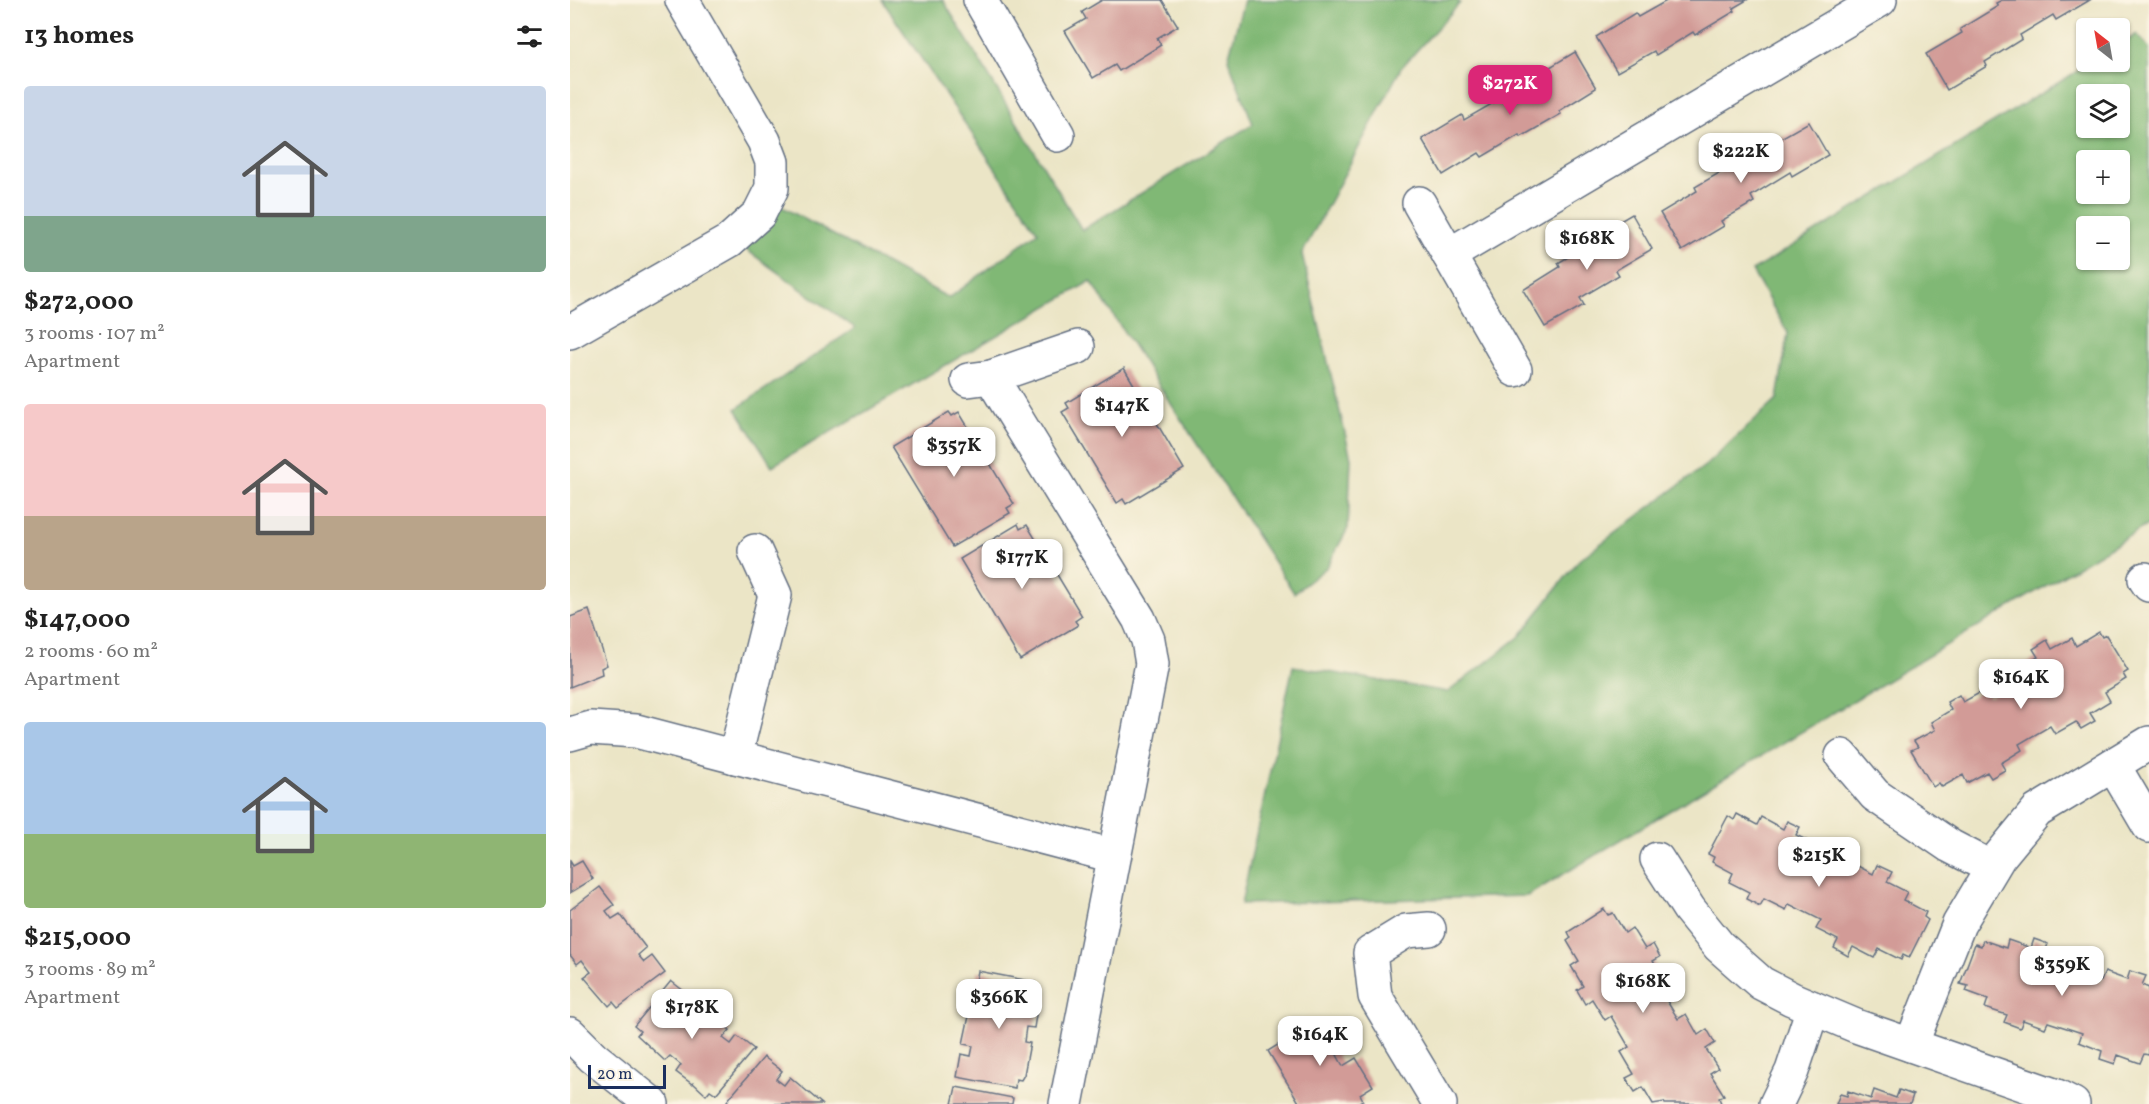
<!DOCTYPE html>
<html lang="en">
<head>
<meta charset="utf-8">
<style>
	body { margin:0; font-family:Vollkorn,serif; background:#f6f6f6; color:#222; height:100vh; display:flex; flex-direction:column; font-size:22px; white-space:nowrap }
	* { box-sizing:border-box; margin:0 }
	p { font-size:20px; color:#767676 }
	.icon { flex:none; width:33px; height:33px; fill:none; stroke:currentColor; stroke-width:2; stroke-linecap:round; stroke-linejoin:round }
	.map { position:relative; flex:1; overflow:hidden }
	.drawer { display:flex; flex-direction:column; background:#fff; width:570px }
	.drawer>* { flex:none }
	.needle { width:39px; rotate:329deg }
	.buttons { position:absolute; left:1506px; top:18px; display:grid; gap:12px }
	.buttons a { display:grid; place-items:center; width:54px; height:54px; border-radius:6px; background:#fff; box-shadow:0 2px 4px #0004; font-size:30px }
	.scale { position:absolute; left:18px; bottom:15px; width:78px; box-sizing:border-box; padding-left:6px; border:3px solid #1b2f5e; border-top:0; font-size:16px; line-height:21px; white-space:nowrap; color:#1b2f5e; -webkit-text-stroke:4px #fcf5e5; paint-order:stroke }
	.price { position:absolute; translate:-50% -51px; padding:0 14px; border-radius:12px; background:#fff; color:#222; font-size:20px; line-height:39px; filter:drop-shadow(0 2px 3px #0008) }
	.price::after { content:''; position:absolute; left:50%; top:36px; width:18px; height:14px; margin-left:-9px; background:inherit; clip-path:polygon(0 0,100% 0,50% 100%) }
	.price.current { background:#db2777; color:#fff }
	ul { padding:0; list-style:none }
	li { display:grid; align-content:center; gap:12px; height:318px; padding:0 24px }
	li span { display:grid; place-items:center; height:186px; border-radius:6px; color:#555 }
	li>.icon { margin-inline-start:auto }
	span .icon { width:108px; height:108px; fill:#fffc; stroke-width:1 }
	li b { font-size:26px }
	h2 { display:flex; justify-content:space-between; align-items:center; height:72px; padding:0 24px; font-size:26px }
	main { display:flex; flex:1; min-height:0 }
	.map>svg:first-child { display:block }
	.forest { fill:#80b874; stroke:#4e7469; stroke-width:1.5; fill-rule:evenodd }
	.building { fill:#d29b97 }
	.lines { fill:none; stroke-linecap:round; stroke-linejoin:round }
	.minor-casing { stroke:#646f82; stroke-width:36 }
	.minor { stroke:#fff; stroke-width:33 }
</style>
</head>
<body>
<main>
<section class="drawer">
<h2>13 homes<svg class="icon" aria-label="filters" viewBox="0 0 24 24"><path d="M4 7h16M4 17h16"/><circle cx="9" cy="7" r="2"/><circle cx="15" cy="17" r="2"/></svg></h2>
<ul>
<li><span style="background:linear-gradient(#c9d6e8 70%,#7fa58c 0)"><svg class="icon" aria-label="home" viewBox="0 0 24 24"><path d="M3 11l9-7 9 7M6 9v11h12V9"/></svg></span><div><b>$272,000</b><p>3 rooms · 107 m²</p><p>Apartment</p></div></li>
<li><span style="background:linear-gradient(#f6c9c9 60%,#b9a48a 0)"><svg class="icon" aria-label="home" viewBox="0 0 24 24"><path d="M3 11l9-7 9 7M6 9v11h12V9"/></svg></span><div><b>$147,000</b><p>2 rooms · 60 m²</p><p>Apartment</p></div></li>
<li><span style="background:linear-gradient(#a9c7e8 60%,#8fb573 0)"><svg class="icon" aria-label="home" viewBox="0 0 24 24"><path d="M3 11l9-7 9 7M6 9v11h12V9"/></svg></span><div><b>$215,000</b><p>3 rooms · 89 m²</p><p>Apartment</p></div></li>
</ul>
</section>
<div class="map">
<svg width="1579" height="1104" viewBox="0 0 1579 1104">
	<rect width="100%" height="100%" fill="#fcf5e5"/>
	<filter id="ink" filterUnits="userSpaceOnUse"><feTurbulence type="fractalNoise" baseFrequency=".0167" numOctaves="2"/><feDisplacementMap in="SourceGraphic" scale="12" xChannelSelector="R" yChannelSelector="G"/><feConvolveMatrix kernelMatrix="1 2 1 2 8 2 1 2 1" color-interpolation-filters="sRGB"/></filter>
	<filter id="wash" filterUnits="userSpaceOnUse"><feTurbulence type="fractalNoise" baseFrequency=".008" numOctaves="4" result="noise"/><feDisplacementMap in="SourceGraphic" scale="24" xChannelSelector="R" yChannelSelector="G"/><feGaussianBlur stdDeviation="1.35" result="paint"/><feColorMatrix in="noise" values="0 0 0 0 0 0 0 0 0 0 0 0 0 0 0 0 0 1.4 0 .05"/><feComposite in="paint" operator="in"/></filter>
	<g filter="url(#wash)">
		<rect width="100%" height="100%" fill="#ebe5c6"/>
		<g class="forest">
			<path d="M312,0H373L512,230L683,124L658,59L674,0H888L890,3L831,68L732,254L781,458L778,528L757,567L724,593L521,281L202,466L166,409L285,328L174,248L207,204L379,298L468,232Z"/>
			<path d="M1567,34L1579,48V524L957,896L671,904L723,666L878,692L949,637L1009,560L1136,465L1207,399L1218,333L1182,271L1522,62H1550V45ZM1516,94H1550V128H1516ZM1516,160H1550V194H1516ZM1516,226H1550V260H1516Z"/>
		</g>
		<g id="blocks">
			<g class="building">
				<path d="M532,0H592L608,26L587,38L591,45L549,71L545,65L523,78L495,31L516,19L512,12Z"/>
				<path d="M1098,0H1177L1163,8L1165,11L1125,35L1123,32L1086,55L1084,51L1047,72L1026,37L1065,13L1068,17Z"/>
				<path d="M1432,0H1520L1486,20L1483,15L1450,35L1452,39L1415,62L1417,66L1377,90L1356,54L1392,33L1390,29L1428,6L1426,3Z"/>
				<path d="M1005,52L1026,88L989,111L991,114L951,137L949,135L912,157L909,153L873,175L852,139L892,115L894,120L932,98L934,101L968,81L965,76Z"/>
				<path d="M1239,122L1258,155L1222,176L1220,172L1181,196L1184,202L1151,221L1154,226L1112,251L1090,213L1127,191L1125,187L1163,165L1161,161L1201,137L1204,142Z"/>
				<path d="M1062,214L1082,249L1046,270L1049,275L1010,298L1014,305L975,327L953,290L990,267L988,263L1025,241L1023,237Z"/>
				<path d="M554,368L614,469L556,504L553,499L547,503L492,412L499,408L496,403Z"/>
				<path d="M379,412L382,416L389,412L444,504L437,508L440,513L382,547L321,447Z"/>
				<path d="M448,524L450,529L457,525L512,616L505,621L508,625L450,660L390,559Z"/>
				<path d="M19,610L37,665L31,668L32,674L0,687V617Z"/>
				<path d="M1529,632L1532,637L1536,635L1558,671L1553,674L1556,679L1535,692L1540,701L1520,713L1525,721L1511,729L1506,722L1485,734L1480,726L1449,744L1452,750L1431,763L1435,770L1421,778L1417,772L1397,783L1393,775L1372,787L1369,783L1363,787L1341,750L1348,747L1344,741L1365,730L1361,722L1381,710L1377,702L1389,695L1393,702L1415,690L1419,697L1452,678L1447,670L1468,657L1463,649L1477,640L1482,649L1502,638L1506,646Z"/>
				<path d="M1167,814L1187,825L1191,817L1213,829L1217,821L1230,827L1226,835L1248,846L1243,854L1277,871L1282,863L1303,874L1307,865L1322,872L1317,882L1337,892L1333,900L1356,912L1354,917L1358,920L1339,958L1333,955L1331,960L1309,949L1304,958L1283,947L1278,956L1264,948L1268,940L1246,929L1251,920L1219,904L1216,910L1194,899L1190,906L1176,899L1179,892L1159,882L1163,873L1142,862L1144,857L1138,854L1158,816L1164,820Z"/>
				<path d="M0,861L3,866L12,861L23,879L0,893Z"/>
				<path d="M30,887L44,905L36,911L42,919L50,914L76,948L68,955L74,962L82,956L95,973L48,1008L43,1002L39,1006L14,977L21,972L12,960L7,964L0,955V910Z"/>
				<path d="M1034,909L1038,915L1043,913L1055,933L1062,928L1075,949L1083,944L1090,957L1083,961L1095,982L1088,987L1108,1019L1116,1014L1128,1035L1137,1029L1145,1043L1136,1049L1148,1068L1140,1073L1154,1095L1149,1098L1151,1103L1149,1104H1095L1094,1102L1083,1104L1073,1087L1065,1092L1056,1078L1064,1074L1051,1052L1059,1047L1041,1016L1035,1020L1022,999L1015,1004L1007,990L1013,986L1001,966L1009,961L997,941L1001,938L998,932Z"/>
				<path d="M1464,939L1478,944L1475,952L1498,960L1495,969L1531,981L1535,972L1557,980L1560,971L1576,976L1572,985L1579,988V1055L1574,1054L1570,1063L1548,1055L1545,1064L1530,1059L1532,1051L1509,1042L1512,1033L1478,1022L1475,1028L1453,1020L1450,1028L1434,1022L1437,1015L1415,1008L1418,999L1396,991L1398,986L1390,984L1405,944L1411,946L1413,940L1436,948L1438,940L1461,948Z"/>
				<path d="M408,971L465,982L464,989L470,990L464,1028L456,1027L454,1042L460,1043L454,1075L451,1080L446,1079L445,1088L387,1077L391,1054L401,1056L403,1046L393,1044L402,1002L412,1004L414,994L404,992Z"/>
				<path d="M101,981L119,995L112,1003L120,1009L126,1002L160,1030L153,1038L161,1044L167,1036L184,1049L146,1094L140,1090L136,1095L123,1083L122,1084L106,1072L111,1065L100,1056L95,1061L67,1035L70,1031L64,1026Z"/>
				<path d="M762,1019L779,1047L767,1055L773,1066L786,1058L803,1086L790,1094L793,1100L786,1104H730L698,1051L746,1021L749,1027Z"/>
				<path d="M194,1057L212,1071L206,1079L214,1085L220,1077L252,1104H160L157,1101Z"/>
				<path d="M386,1087L443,1098L442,1104H382Z"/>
				<path d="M1304,1090L1326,1098L1329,1090L1343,1095L1340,1104H1266L1270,1094L1277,1096L1278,1091L1301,1099Z"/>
			</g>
		</g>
	</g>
	<g filter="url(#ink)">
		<use href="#blocks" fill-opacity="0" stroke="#646f82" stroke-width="1.5"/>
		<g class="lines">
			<defs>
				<g id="minor">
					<path d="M410,0L488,135"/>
					<path d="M849,203L945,370"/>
					<path d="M879,255L1310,0"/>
					<path d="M0,332L159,241L189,214L202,188V162L194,141L112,0"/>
					<path d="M421,377L569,619L578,640L582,664L496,1104"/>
					<path d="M398,380L421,377L508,347"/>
					<path d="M1575,579L1579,585"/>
					<path d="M0,734L21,728L66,731L544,856"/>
					<path d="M1272,756L1305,795L1380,846L1422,868"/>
					<path d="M165,757L205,595L185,551"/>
					<path d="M1543,765L1579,826"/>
					<path d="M1087,859L1119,909L1149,946L1191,983L1222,999L1286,1026L1487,1096L1503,1104"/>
					<path d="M859,929L836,931L800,953L805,996L870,1104"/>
					<path d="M0,1034L23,1057L82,1104"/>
					<path d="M1341,1045L1389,924L1429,857L1467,811L1579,743"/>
					<path d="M1206,1104L1222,1071L1243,1008"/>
				</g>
			</defs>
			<use href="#minor" class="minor-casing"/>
			<use href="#minor" class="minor"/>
		</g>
	</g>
</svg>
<div class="buttons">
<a><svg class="needle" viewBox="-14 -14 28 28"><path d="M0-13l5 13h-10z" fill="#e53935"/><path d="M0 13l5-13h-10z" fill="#767676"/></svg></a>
<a><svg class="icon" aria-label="layers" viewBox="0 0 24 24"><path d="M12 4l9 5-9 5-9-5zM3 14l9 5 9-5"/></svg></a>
<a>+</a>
<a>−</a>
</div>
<div class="scale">20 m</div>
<b class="price current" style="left:940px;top:116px">$272K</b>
<b class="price" style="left:1171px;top:184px">$222K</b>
<b class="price" style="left:1017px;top:271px">$168K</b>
<b class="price" style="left:552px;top:438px">$147K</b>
<b class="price" style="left:384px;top:478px">$357K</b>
<b class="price" style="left:452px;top:590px">$177K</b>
<b class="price" style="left:1451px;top:710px">$164K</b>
<b class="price" style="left:1249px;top:888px">$215K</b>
<b class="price" style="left:1492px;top:997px">$359K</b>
<b class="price" style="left:1073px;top:1014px">$168K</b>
<b class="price" style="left:429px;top:1030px">$366K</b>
<b class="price" style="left:122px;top:1040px">$178K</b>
<b class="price" style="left:750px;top:1067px">$164K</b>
</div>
</main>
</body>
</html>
